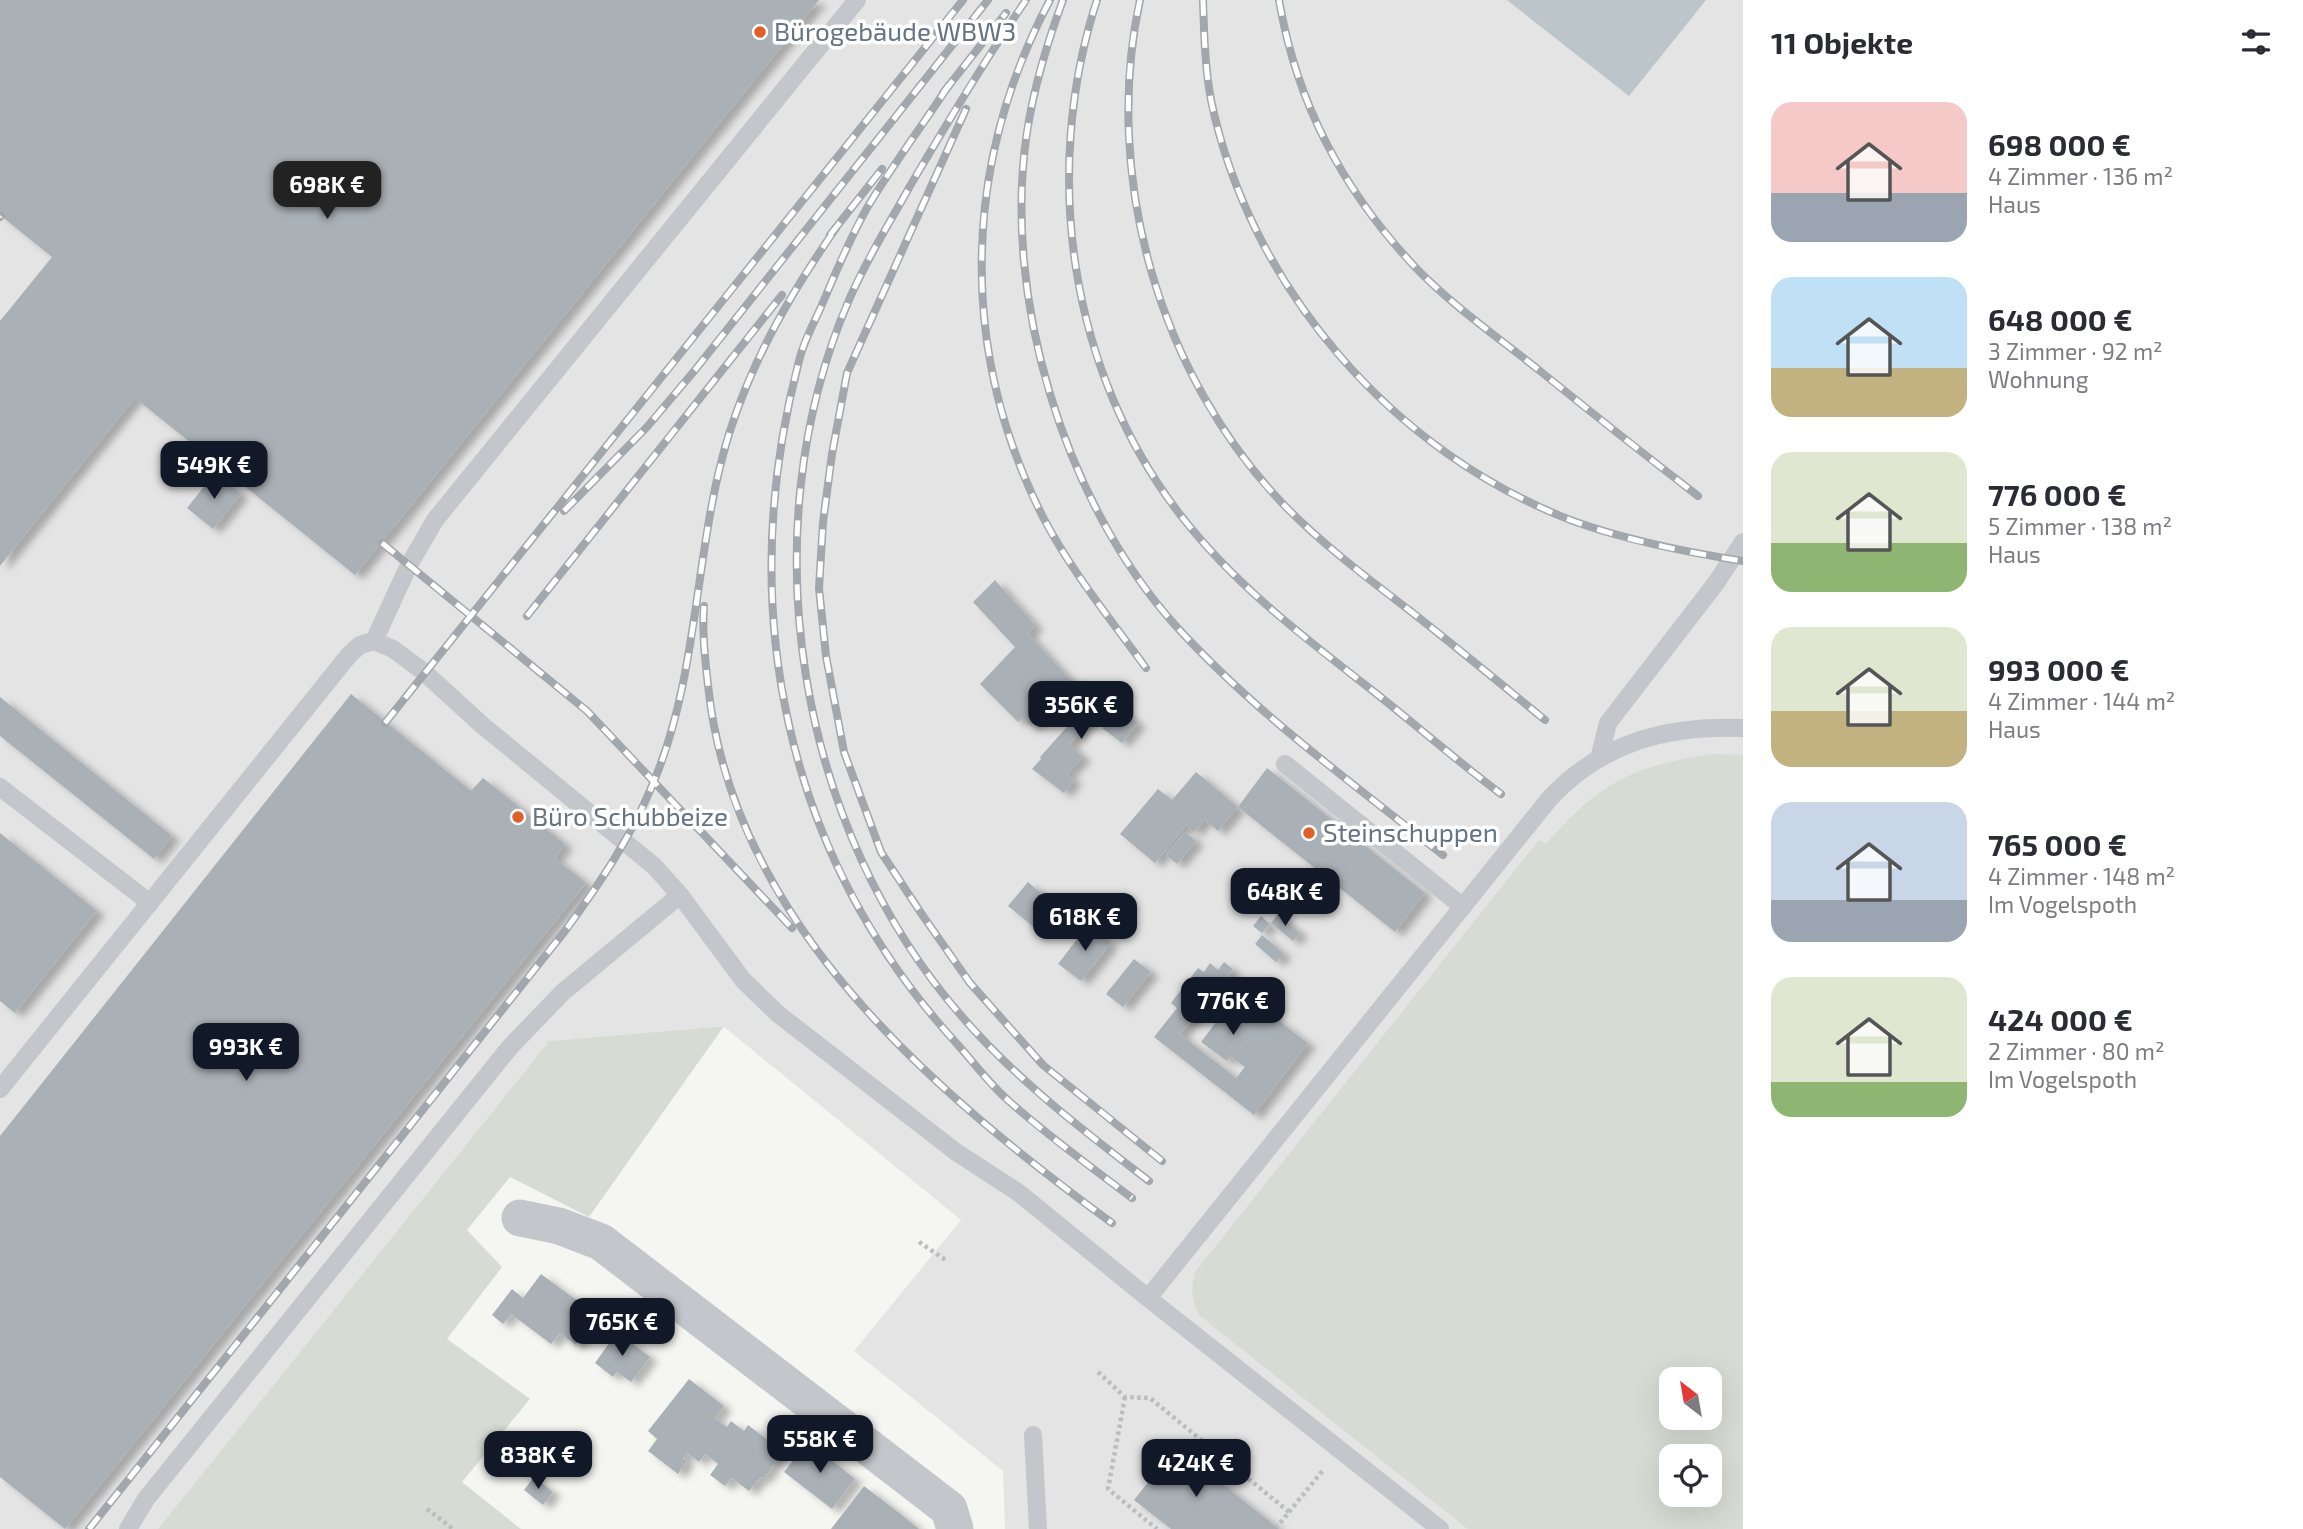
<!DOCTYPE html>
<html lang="de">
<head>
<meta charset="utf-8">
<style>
	body { margin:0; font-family:"Exo 2",sans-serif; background:#f7f7f7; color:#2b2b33; height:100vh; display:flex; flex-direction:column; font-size:26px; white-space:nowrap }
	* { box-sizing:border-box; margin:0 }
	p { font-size:23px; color:#7c7c81 }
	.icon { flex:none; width:38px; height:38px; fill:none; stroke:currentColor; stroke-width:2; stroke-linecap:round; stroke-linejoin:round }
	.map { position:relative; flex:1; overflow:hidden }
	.side { display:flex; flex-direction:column; background:#fff; width:560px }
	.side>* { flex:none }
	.needle { width:46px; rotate:329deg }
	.tools { position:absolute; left:1659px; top:1367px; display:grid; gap:14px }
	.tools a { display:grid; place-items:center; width:63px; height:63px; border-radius:14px; background:#fff; box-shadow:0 7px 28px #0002; font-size:35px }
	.price { position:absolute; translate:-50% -60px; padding:0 16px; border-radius:14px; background:#111827; color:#fff; font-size:23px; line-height:46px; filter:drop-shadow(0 2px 4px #0008) }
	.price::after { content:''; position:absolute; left:50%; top:42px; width:21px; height:16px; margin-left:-10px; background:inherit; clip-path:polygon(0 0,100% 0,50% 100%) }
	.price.active { background:#222; color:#fff }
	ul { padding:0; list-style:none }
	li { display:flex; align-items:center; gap:21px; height:175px; padding:0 28px }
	li span { display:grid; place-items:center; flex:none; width:196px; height:140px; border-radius:21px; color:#555 }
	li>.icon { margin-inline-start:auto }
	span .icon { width:84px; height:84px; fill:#fffc; stroke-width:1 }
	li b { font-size:30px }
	h2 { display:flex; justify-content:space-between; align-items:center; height:84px; padding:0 28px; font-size:30px }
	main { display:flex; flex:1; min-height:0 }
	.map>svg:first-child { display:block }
	.built { fill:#e3e4e3; fill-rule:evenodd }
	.green { fill:#d6dcd3; fill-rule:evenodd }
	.water { fill:#bbc5ca }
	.building { fill:#aab1b6; filter:url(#shadow) }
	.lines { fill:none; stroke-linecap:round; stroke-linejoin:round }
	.path { stroke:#bbbdbf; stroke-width:4.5; stroke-dasharray:3.5 3.5; stroke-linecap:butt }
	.lane { stroke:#c3c6ca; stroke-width:18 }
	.street { stroke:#c3c6ca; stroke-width:37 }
	.rail-casing { stroke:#a2a7ad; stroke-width:8 }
	.rail { stroke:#fff; stroke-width:5; stroke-dasharray:16; stroke-linecap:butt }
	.poi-dot { fill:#e06027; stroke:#fff; stroke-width:2.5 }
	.labels { text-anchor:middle; stroke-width:7; stroke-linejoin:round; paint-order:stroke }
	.poi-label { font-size:26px; fill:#657382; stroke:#fff; text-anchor:start }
</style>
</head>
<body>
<main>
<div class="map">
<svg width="1743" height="1529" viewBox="0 0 1743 1529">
	<defs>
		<filter id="shadow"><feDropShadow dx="8" dy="4.5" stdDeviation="3.5" flood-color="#0004"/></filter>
	</defs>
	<rect width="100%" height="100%" fill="#f5f5f2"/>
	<path class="built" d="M0,0H1743V1529H1005L1003,1471L854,1351L961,1220L723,1026L549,1041L158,1529H0ZM1671,1379H1710V1418H1671ZM1671,1456H1710V1494H1671Z"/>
	<g class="green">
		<path d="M1713,754L1743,755V1529H1468L1200,1316C1191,1300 1191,1289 1195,1272L1539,840L1546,844C1600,782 1632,766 1713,754ZM1710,1379V1418H1671V1379ZM1710,1456V1494H1671V1456Z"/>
		<path d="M724,1026L589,1217L510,1177L467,1230L502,1267L447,1339L530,1399L462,1482L521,1529H158L549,1041Z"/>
	</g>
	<path class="water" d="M1507,0H1706L1629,96Z"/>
	<g class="building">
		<path d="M0,0H819L355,575L135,398L0,566V321L52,257L0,215Z"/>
		<path d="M215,473L241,494L213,529L187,508Z"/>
		<path d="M995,580L1035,625L1028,634L1073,683L1052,704L1033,685L1028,690L1048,709L1031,726L1023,717L1018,722L980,684L1015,647L973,602Z"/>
		<path d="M1099,691L1138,723L1122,743L1102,728L1109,718L1099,710L1069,744L1083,757L1067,774L1074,780L1064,793L1032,769L1041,759L1040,757Z"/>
		<path d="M351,694L471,791L483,778L565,844L555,858L586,883L65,1529L0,1477V1136Z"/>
		<path d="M0,697L172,836L154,859L0,736Z"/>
		<path d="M1267,768L1425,893L1395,932L1238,807Z"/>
		<path d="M1196,772L1238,807L1218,831L1205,820L1194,832L1186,825L1155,863L1120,834L1158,789L1172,800Z"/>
		<path d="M1185,832L1196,841L1177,864L1166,855Z"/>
		<path d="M0,833L97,911L15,1013L0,1001Z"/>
		<path d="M1028,882L1059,909L1040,932L1008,906Z"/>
		<path d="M1278,914L1300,933L1293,941L1271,923Z"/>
		<path d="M1261,916L1270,924L1262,933L1253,926Z"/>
		<path d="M1088,925L1111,943L1081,981L1058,964Z"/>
		<path d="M1262,935L1284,954L1276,962L1255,944Z"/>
		<path d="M1134,959L1151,972L1123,1007L1106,994Z"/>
		<path d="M1224,962L1233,969L1228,975L1235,981L1207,1015L1200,1010L1180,1034L1236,1078L1245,1067L1230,1056L1227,1061L1201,1042L1248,980L1276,1002L1268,1013L1308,1043L1254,1115L1154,1037L1177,1008L1171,1003L1198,968L1204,972L1210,963L1218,970Z"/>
		<path d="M541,1274L598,1316L576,1345L560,1333L551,1344L511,1314L503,1324L492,1315L512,1289L523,1298Z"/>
		<path d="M617,1332L650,1357L631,1382L617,1372L613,1377L595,1363Z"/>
		<path d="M689,1379L724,1406L715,1418L727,1427L731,1421L744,1431L748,1425L782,1451L764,1479L761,1477L749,1491L732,1478L725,1486L710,1475L718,1464L705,1454L699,1462L687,1453L683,1459L687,1461L678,1474L648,1451L657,1439L648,1431Z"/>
		<path d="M808,1441L855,1479L832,1509L784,1472Z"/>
		<path d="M1176,1447L1279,1529H1171L1134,1500Z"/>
		<path d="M534,1477L553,1492L543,1505L524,1490Z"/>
		<path d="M864,1486L902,1515L919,1529H831Z"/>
	</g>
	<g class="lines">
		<g class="path">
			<path d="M919,1242L947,1261"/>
			<path d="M1098,1372L1125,1397L1150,1398L1289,1512L1277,1527"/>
			<path d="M1125,1397L1108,1489L1157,1529"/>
			<path d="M427,1509L453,1529"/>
			<path d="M1289,1512L1324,1469"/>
		</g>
		<g class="lane">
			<path d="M374,641L409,565L435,520L857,0"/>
			<path d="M1600,755L1608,723L1716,583L1743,542"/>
			<path d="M1285,764L1463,907"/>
			<path d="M0,787L150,903"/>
			<path d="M0,1089L349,655L360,645L374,641L393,649L424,672L482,725L654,866L680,895L743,980L778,1014L956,1152L1019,1193L1148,1298"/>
			<path d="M1033,1435L1038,1529"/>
			<path d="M128,1529L146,1499L510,1047L563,992L680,895"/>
			<path d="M1440,1529L1148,1298L1550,798C1603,742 1667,725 1743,728"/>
		</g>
		<path class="street" d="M520,1218L559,1226L601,1242L949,1509L955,1529"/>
		<defs>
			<g id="rail">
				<path d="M1026,0C985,60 947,123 910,186C889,224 866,260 849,300C748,533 797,830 964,1019C1018,1081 1084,1131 1149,1181"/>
				<path d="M1050,0C962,165 958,351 1044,519C1072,572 1111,620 1146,668"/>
				<path d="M1063,0C1047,43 1034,87 1027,132C1002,297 1064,501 1175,625C1254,712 1351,782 1443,855"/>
				<path d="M1097,0C1041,172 1069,373 1182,517C1236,586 1305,638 1373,691C1416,725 1457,761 1501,794"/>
				<path d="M1140,0C1102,176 1159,375 1284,505C1322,544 1366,577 1409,610C1455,646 1500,683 1545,720"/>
				<path d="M1203,0C1204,33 1205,68 1211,100C1250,288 1394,453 1573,521C1629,541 1685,552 1743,561"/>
				<path d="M1279,0C1297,105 1344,192 1417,269C1454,307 1499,338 1540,371C1592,413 1645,455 1698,496"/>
				<path d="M949,85C922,126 892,166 867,208C849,240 835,274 821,307C813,325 803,343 799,361C734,608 784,855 958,1045C975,1064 991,1086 1010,1102C1048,1136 1091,1167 1132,1198"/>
				<path d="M943,93L1006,13"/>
				<path d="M966,109L847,373L832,454L823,522L819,588L826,656L844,752L881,852L923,916L970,983L1043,1065L1162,1161"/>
				<path d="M0,217L1,216"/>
				<path d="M830,235L882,169"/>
				<path d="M564,511L647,427L695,370L988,0"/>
				<path d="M382,543L587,711L792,928"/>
				<path d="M704,606C702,632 705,659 708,685C732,922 932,1091 1112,1223"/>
				<path d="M527,616L782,295"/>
				<path d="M385,723L963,0"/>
				<path d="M89,1529L565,931C600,883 632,836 654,781C700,671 694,547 729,434C753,358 791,293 836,228"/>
			</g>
		</defs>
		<use href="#rail" class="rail-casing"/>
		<use href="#rail" class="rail"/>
	</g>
	<g class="poi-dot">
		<circle cx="760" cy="32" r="7"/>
		<circle cx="518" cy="817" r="7"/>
		<circle cx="1309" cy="833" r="7"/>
	</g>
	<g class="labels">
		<g class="poi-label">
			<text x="774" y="41">Bürogebäude WBW3</text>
			<text x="532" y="826">Büro Schubbeize</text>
			<text x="1323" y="842">Steinschuppen</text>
		</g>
	</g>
</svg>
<div class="tools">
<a><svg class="needle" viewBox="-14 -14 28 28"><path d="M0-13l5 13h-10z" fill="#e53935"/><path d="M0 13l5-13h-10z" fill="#7c7c81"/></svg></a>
<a><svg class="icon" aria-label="locate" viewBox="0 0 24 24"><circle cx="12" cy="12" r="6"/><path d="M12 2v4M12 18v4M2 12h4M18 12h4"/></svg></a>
</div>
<b class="price active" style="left:327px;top:221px">698K €</b>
<b class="price" style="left:214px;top:501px">549K €</b>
<b class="price" style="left:1081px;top:741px">356K €</b>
<b class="price" style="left:1285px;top:928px">648K €</b>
<b class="price" style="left:1085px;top:953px">618K €</b>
<b class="price" style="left:1233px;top:1037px">776K €</b>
<b class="price" style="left:246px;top:1083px">993K €</b>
<b class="price" style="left:622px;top:1358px">765K €</b>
<b class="price" style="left:820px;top:1475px">558K €</b>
<b class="price" style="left:538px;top:1491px">838K €</b>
<b class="price" style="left:1196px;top:1499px">424K €</b>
</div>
<section class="side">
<h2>11 Objekte<svg class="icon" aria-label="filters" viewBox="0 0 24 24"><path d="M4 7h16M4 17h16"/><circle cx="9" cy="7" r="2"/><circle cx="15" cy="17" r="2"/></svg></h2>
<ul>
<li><span style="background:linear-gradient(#f6c9c9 65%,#9aa5b1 0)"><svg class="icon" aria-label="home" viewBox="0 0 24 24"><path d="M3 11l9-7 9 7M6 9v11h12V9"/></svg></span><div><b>698 000 €</b><p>4 Zimmer · 136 m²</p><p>Haus</p></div></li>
<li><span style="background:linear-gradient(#bfe0f5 65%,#c2b280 0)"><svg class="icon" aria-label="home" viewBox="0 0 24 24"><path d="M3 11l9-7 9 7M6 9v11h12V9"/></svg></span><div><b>648 000 €</b><p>3 Zimmer · 92 m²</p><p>Wohnung</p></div></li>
<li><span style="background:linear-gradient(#dfe7d0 65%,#8fb573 0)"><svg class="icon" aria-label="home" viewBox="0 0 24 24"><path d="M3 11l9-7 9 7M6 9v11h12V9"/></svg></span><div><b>776 000 €</b><p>5 Zimmer · 138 m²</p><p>Haus</p></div></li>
<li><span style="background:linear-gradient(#dfe7d0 60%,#c2b280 0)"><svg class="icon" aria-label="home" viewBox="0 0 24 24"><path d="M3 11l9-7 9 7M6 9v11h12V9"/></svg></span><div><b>993 000 €</b><p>4 Zimmer · 144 m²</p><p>Haus</p></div></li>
<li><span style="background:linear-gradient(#c9d6e8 70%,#9aa5b1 0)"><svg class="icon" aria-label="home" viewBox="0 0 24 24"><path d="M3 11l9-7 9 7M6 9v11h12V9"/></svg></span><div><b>765 000 €</b><p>4 Zimmer · 148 m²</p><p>Im Vogelspoth</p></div></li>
<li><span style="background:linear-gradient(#dfe7d0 75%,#8fb573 0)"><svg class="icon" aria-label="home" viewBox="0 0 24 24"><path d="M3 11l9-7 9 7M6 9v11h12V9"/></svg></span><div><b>424 000 €</b><p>2 Zimmer · 80 m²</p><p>Im Vogelspoth</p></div></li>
</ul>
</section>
</main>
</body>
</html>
